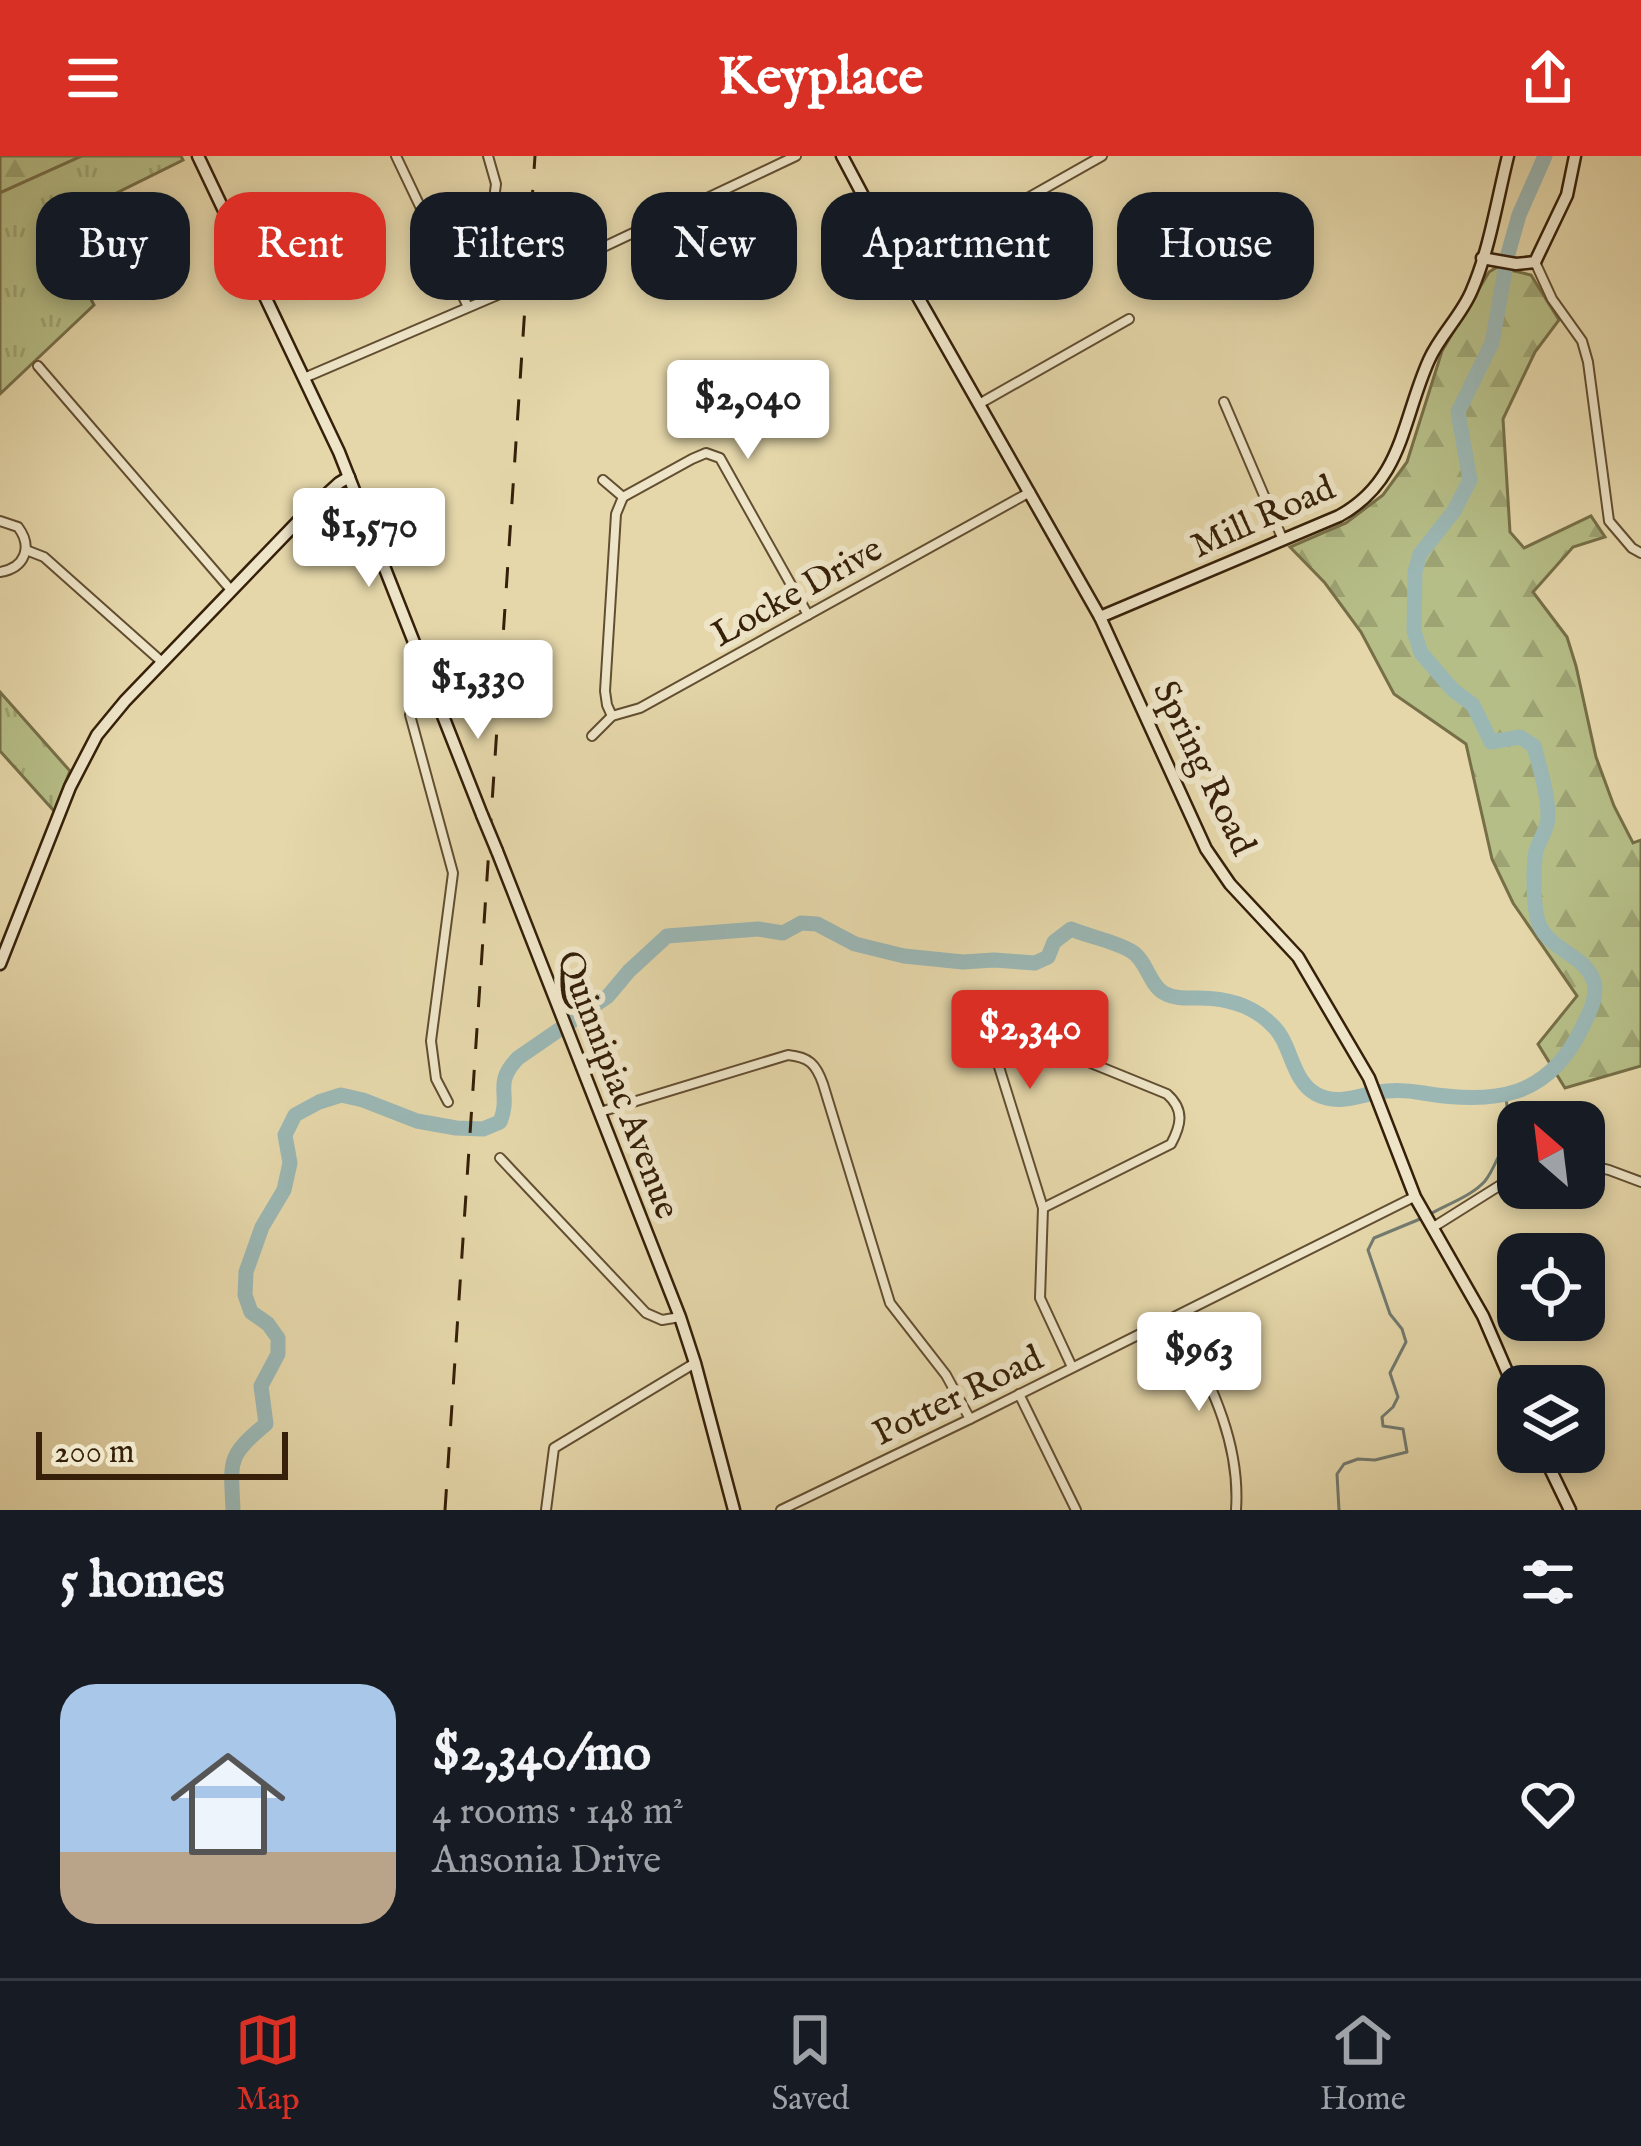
<!DOCTYPE html>
<html lang="en">
<head>
<meta charset="utf-8">
<style>
	body { margin:0; font-family:"IM FELL English",serif; background:#242831; color:#f1f3f6; height:100vh; display:flex; flex-direction:column; font-size:45px; white-space:nowrap }
	* { box-sizing:border-box; margin:0 }
	p { font-size:39px; color:#9ea1a6 }
	.icon { flex:none; width:66px; height:66px; fill:none; stroke:currentColor; stroke-width:2; stroke-linecap:round; stroke-linejoin:round }
	.map { position:relative; height:1354px; overflow:hidden }
	.drawer { display:flex; flex-direction:column; background:#171b24; flex:1 }
	.drawer>* { flex:none }
	.banner { position:absolute; left:36px; top:36px; width:1569px; height:108px; display:flex; gap:24px }
	.needle { width:78px; rotate:332deg }
	.fabs { position:absolute; left:1497px; top:945px; display:grid; gap:24px }
	.fabs a { display:grid; place-items:center; width:108px; height:108px; border-radius:24px; background:#171b24; box-shadow:0 6px 18px #0003; font-size:60px }
	.scale { position:absolute; left:36px; bottom:30px; width:252px; box-sizing:border-box; padding-left:12px; border:6px solid #362009; border-top:0; font-size:33px; line-height:42px; white-space:nowrap; color:#362009; -webkit-text-stroke:9px #eee5c8; paint-order:stroke }
	.price { position:absolute; translate:-50% -102px; padding:0 27px; border-radius:12px; background:#fff; color:#222; font-size:39px; line-height:78px; filter:drop-shadow(0 3px 6px #0008) }
	.price::after { content:''; position:absolute; left:50%; top:72px; width:36px; height:27px; margin-left:-18px; background:inherit; clip-path:polygon(0 0,100% 0,50% 100%) }
	.price.selected { background:#d93025; color:#fff }
	ul { padding:0; list-style:none }
	li { display:flex; align-items:center; gap:36px; height:300px; padding:0 60px }
	li+li { border-top:3px solid #363941 }
	li span { display:grid; place-items:center; flex:none; width:336px; height:240px; border-radius:36px; color:#555 }
	li>.icon { margin-inline-start:auto }
	span .icon { width:144px; height:144px; fill:#fffc; stroke-width:1 }
	li b { font-size:51px }
	h2 { display:flex; justify-content:space-between; align-items:center; height:144px; padding:0 60px; font-size:51px }
	.tag { padding:0 42px; border-radius:36px; background:#171b24; box-shadow:0 6px 18px #0003; font-size:42px; line-height:108px }
	.tag.selected { background:#d93025; color:#fff }
	header { display:flex; justify-content:space-between; align-items:center; height:156px; padding:0 60px; background:#d93025; color:#fff; font-size:54px; font-weight:700 }
	.menu { display:flex; justify-content:space-around; align-items:center; height:168px; border-top:3px solid #363941; background:#171b24; font-size:33px; color:#9ea1a6 }
	.menu a { display:grid; justify-items:center; gap:6px }
	.menu .selected { color:#d93025 }
	.map>svg:first-child { display:block }
	.forest { fill:url(#forest-firs); stroke:#766f48; stroke-width:3 }
	.park { fill:url(#park-tufts); stroke:#766f48; stroke-width:3 }
	.lines { fill:none; stroke-linecap:round; stroke-linejoin:round }
	.stream { stroke:#737b70; stroke-width:3 }
	.river { stroke:#9bb7b4; stroke-width:15 }
	.street-casing { stroke:#624e31; stroke-width:12 }
	.secondary-casing { stroke:#362009; stroke-width:15 }
	.street { stroke:#eee5c8; stroke-width:8 }
	.secondary { stroke:#eee5c8; stroke-width:10 }
	.rail { stroke:#362009; stroke-width:3; stroke-dasharray:21 21; stroke-linecap:butt }
	.street-bridge-casing { stroke:#624e31; stroke-width:12; stroke-linecap:butt }
	.secondary-bridge-casing { stroke:#362009; stroke-width:15; stroke-linecap:butt }
	.street-bridge { stroke:#eee5c8; stroke-width:8 }
	.secondary-bridge { stroke:#eee5c8; stroke-width:10 }
	.labels { text-anchor:middle; stroke-width:12; stroke-linejoin:round; paint-order:stroke }
	.street-label { font-size:36px; fill:#362009; stroke:#eee5c8 }
</style>
</head>
<body>
<header><svg class="icon" aria-label="menu" viewBox="0 0 24 24"><path d="M4 6h16M4 12h16M4 18h16"/></svg>Keyplace<svg class="icon" aria-label="share" viewBox="0 0 24 24"><path d="M12 15V3M7 8l5-5 5 5M5 13v7h14v-7"/></svg></header>
<div class="map">
<svg width="1641" height="1354" viewBox="0 0 1641 1354">
	<defs>
		<pattern id="forest-firs" width="22" height="20" patternUnits="userSpaceOnUse" patternTransform="scale(3)"><rect width="22" height="20" fill="#b6be87"/><path d="M5 1l3.5 6h-7zM16 11l3.5 6h-7z" fill="#9da373"/></pattern>
		<pattern id="park-tufts" width="24" height="20" patternUnits="userSpaceOnUse" patternTransform="scale(3)"><rect width="24" height="20" fill="#b6be87"/><path d="M3 7l-1-3M5 7V3M7 7l1-3M15 17l-1-3M17 17v-4M19 17l1-3" fill="none" stroke="#9da373"/></pattern>
	</defs>
	<rect width="100%" height="100%" fill="#e5d7aa"/>
	<filter id="stains"><feTurbulence type="fractalNoise" baseFrequency=".00167" numOctaves="4"/><feColorMatrix values="0 0 0 0 .2 0 0 0 0 .09 0 0 0 0 .02 0 0 0 .5 -.17"/></filter>
	<radialGradient id="worn" r=".72"><stop offset=".6" stop-color="#630" stop-opacity="0"/><stop offset="1" stop-color="#630" stop-opacity=".3"/></radialGradient>
	<g class="forest">
		<path d="M0,0H82L0,37Z"/>
		<path d="M1497,111L1531,119L1559,164L1535,196L1503,263L1510,376L1524,392L1591,360L1605,381L1573,391L1533,436L1567,481L1576,510L1596,601L1614,650L1633,687L1641,684V910L1565,932L1538,888L1577,840L1513,747L1492,703L1466,588L1394,538L1361,476L1325,427L1290,391L1346,367L1383,339L1407,306L1442,195L1489,116Z"/>
	</g>
	<g class="park">
		<path d="M82,0H181L183,4L52,69L94,149L0,238V37Z"/>
		<path d="M0,536L70,615L54,655L0,595Z"/>
	</g>
	<g class="lines">
		<g class="stream">
			<path d="M1432,1057C1448,1048 1473,1039 1485,1025C1496,1011 1499,994 1510,980L1506,941"/>
			<path d="M1339,1354L1337,1318L1344,1308L1358,1303L1375,1304L1407,1296L1403,1273L1383,1270L1382,1261L1393,1251L1398,1241L1390,1217L1406,1186L1402,1173L1390,1158L1368,1094L1374,1082L1420,1063"/>
		</g>
		<path class="river" d="M233,1354C231,1305 226,1301 266,1268L261,1230L278,1198V1182L268,1168L251,1156L245,1139L246,1116L262,1071L284,1034L290,1007L285,979L295,959L319,946L341,939L363,944L417,965L456,972L483,973L500,966C512,937 492,929 518,902L608,840L629,815L667,780L758,773L783,777L801,767L817,768L855,788L904,800L963,806L994,804L1035,807L1048,801L1054,786L1071,773C1090,781 1114,785 1131,795C1147,804 1149,829 1164,837C1175,843 1186,842 1199,842C1227,842 1253,849 1273,870C1292,888 1291,924 1316,938C1340,951 1363,937 1387,935C1399,934 1412,935 1423,937C1495,949 1549,942 1583,870C1589,857 1598,841 1594,826C1586,799 1550,795 1539,768C1533,753 1533,711 1536,695C1539,684 1548,673 1548,661C1548,637 1540,613 1534,590L1520,581L1491,586L1473,549L1453,534L1421,497L1414,475L1415,416L1420,398L1454,355L1470,324L1458,256L1492,187L1508,98L1519,59L1545,0"/>
		<defs>
			<g id="street">
				<path d="M396,0L468,151"/>
				<path d="M432,74L494,43L496,28L488,0"/>
				<path d="M1535,106L1552,143L1582,185L1588,206L1609,365L1632,392L1641,397"/>
				<path d="M559,112L796,0"/>
				<path d="M902,113L1102,0"/>
				<path d="M38,210L231,434"/>
				<path d="M304,222L495,140"/>
				<path d="M1224,246L1283,384"/>
				<path d="M979,248L1129,163"/>
				<path d="M603,324L623,341L616,358L605,535L607,549L612,560"/>
				<path d="M623,341L692,303L706,297L720,302L808,459"/>
				<path d="M0,365L18,371C33,391 25,412 0,416"/>
				<path d="M26,394L44,401L162,506"/>
				<path d="M431,530L413,543L410,559L453,717L431,885L436,923L448,946"/>
				<path d="M592,580L612,560L640,552L1030,336"/>
				<path d="M1022,879L1167,938C1185,954 1181,969 1171,988L1043,1052L995,898C1000,884 1008,880 1022,879Z"/>
				<path d="M600,956L788,899C809,901 816,908 823,928L890,1147L946,1219L970,1263"/>
				<path d="M500,1002L646,1157L662,1164L680,1161"/>
				<path d="M1584,1008L1609,1014L1641,1026"/>
				<path d="M1043,1052L1040,1142L1072,1211"/>
				<path d="M1432,1072L1518,1018"/>
				<path d="M1177,1161C1207,1222 1241,1283 1236,1354"/>
				<path d="M1019,1238L1076,1354"/>
				<path d="M546,1354L554,1292L695,1207"/>
				<path d="M781,1354L970,1263L1414,1041"/>
			</g>
			<g id="secondary">
				<path d="M198,0L339,296L482,659"/>
				<path d="M842,0L902,113L1100,461L1206,693L1230,728L1298,801L1369,922L1415,1041L1483,1160L1518,1241"/>
				<path d="M1482,102L1516,108L1535,106L1567,39L1575,0"/>
				<path d="M1100,461L1339,360C1403,325 1402,264 1429,204C1440,179 1462,159 1472,134C1490,92 1497,44 1508,0"/>
				<path d="M497,695L680,1161L695,1207L734,1354"/>
				<path d="M0,808L70,631L97,579L125,545L306,357L339,327L349,321"/>
				<path d="M1542,1296L1570,1354"/>
			</g>
		</defs>
		<use href="#street" class="street-casing"/>
		<use href="#secondary" class="secondary-casing"/>
		<use href="#street" class="street"/>
		<use href="#secondary" class="secondary"/>
		<path class="rail" d="M445,1354L535,0"/>
		<defs>
			<path id="street-bridge" d="M495,140L559,112"/>
			<path id="secondary-bridge" d="M482,659L497,695"/>
		</defs>
		<use href="#street-bridge" class="street-bridge-casing"/>
		<use href="#secondary-bridge" class="secondary-bridge-casing"/>
		<use href="#street-bridge" class="street-bridge"/>
		<use href="#secondary-bridge" class="secondary-bridge"/>
	</g>
	<g class="labels">
		<g class="street-label">
			<text transform="translate(1262 359) rotate(-24)" y="13">Mill Road</text>
			<text transform="translate(796 434) rotate(-29)" y="13">Locke Drive</text>
			<text transform="translate(1206 611) rotate(64)" y="13">Spring Road</text>
			<text transform="translate(620 928) rotate(69)" y="13">Quinnipiac Avenue</text>
			<text transform="translate(957 1238) rotate(-26)" y="13">Potter Road</text>
		</g>
	</g>
	<rect width="100%" height="100%" filter="url(#stains)"/>
	<rect width="100%" height="100%" fill="url(#worn)"/>
</svg>
<div class="fabs">
<a><svg class="needle" viewBox="-14 -14 28 28"><path d="M0-13l5 13h-10z" fill="#e53935"/><path d="M0 13l5-13h-10z" fill="#9ea1a6"/></svg></a>
<a><svg class="icon" aria-label="locate" viewBox="0 0 24 24"><circle cx="12" cy="12" r="6"/><path d="M12 2v4M12 18v4M2 12h4M18 12h4"/></svg></a>
<a><svg class="icon" aria-label="layers" viewBox="0 0 24 24"><path d="M12 4l9 5-9 5-9-5zM3 14l9 5 9-5"/></svg></a>
</div>
<div class="scale">200 m</div>
<b class="price" style="left:748px;top:306px">$2,040</b>
<b class="price" style="left:369px;top:434px">$1,570</b>
<b class="price" style="left:478px;top:586px">$1,330</b>
<b class="price selected" style="left:1030px;top:936px">$2,340</b>
<b class="price" style="left:1199px;top:1258px">$963</b>
<div class="banner">
<a class="tag">Buy</a>
<a class="tag selected">Rent</a>
<a class="tag">Filters</a>
<a class="tag">New</a>
<a class="tag">Apartment</a>
<a class="tag">House</a>
</div>
</div>
<section class="drawer">
<h2>5 homes<svg class="icon" aria-label="filters" viewBox="0 0 24 24"><path d="M4 7h16M4 17h16"/><circle cx="9" cy="7" r="2"/><circle cx="15" cy="17" r="2"/></svg></h2>
<ul>
<li><span style="background:linear-gradient(#a9c7e8 70%,#b9a48a 0)"><svg class="icon" aria-label="home" viewBox="0 0 24 24"><path d="M3 11l9-7 9 7M6 9v11h12V9"/></svg></span><div><b>$2,340/mo</b><p>4 rooms · 148 m²</p><p>Ansonia Drive</p></div><svg class="icon" aria-label="heart" viewBox="0 0 24 24"><path d="M12 20l-8-8c-3-5 5-10 8-4 3-6 11-1 8 4z"/></svg></li>
</ul>
</section>
<nav class="menu">
<a class="selected"><svg class="icon" aria-label="map" viewBox="0 0 24 24"><path d="M3 6l6-2 6 2 6-2v14l-6 2-6-2-6 2zM9 4v14M15 6v14"/></svg>Map</a>
<a><svg class="icon" aria-label="saved" viewBox="0 0 24 24"><path d="M7 4h10v16l-5-4-5 4z"/></svg>Saved</a>
<a><svg class="icon" aria-label="home" viewBox="0 0 24 24"><path d="M3 11l9-7 9 7M6 9v11h12V9"/></svg>Home</a>
</nav>
</body>
</html>
